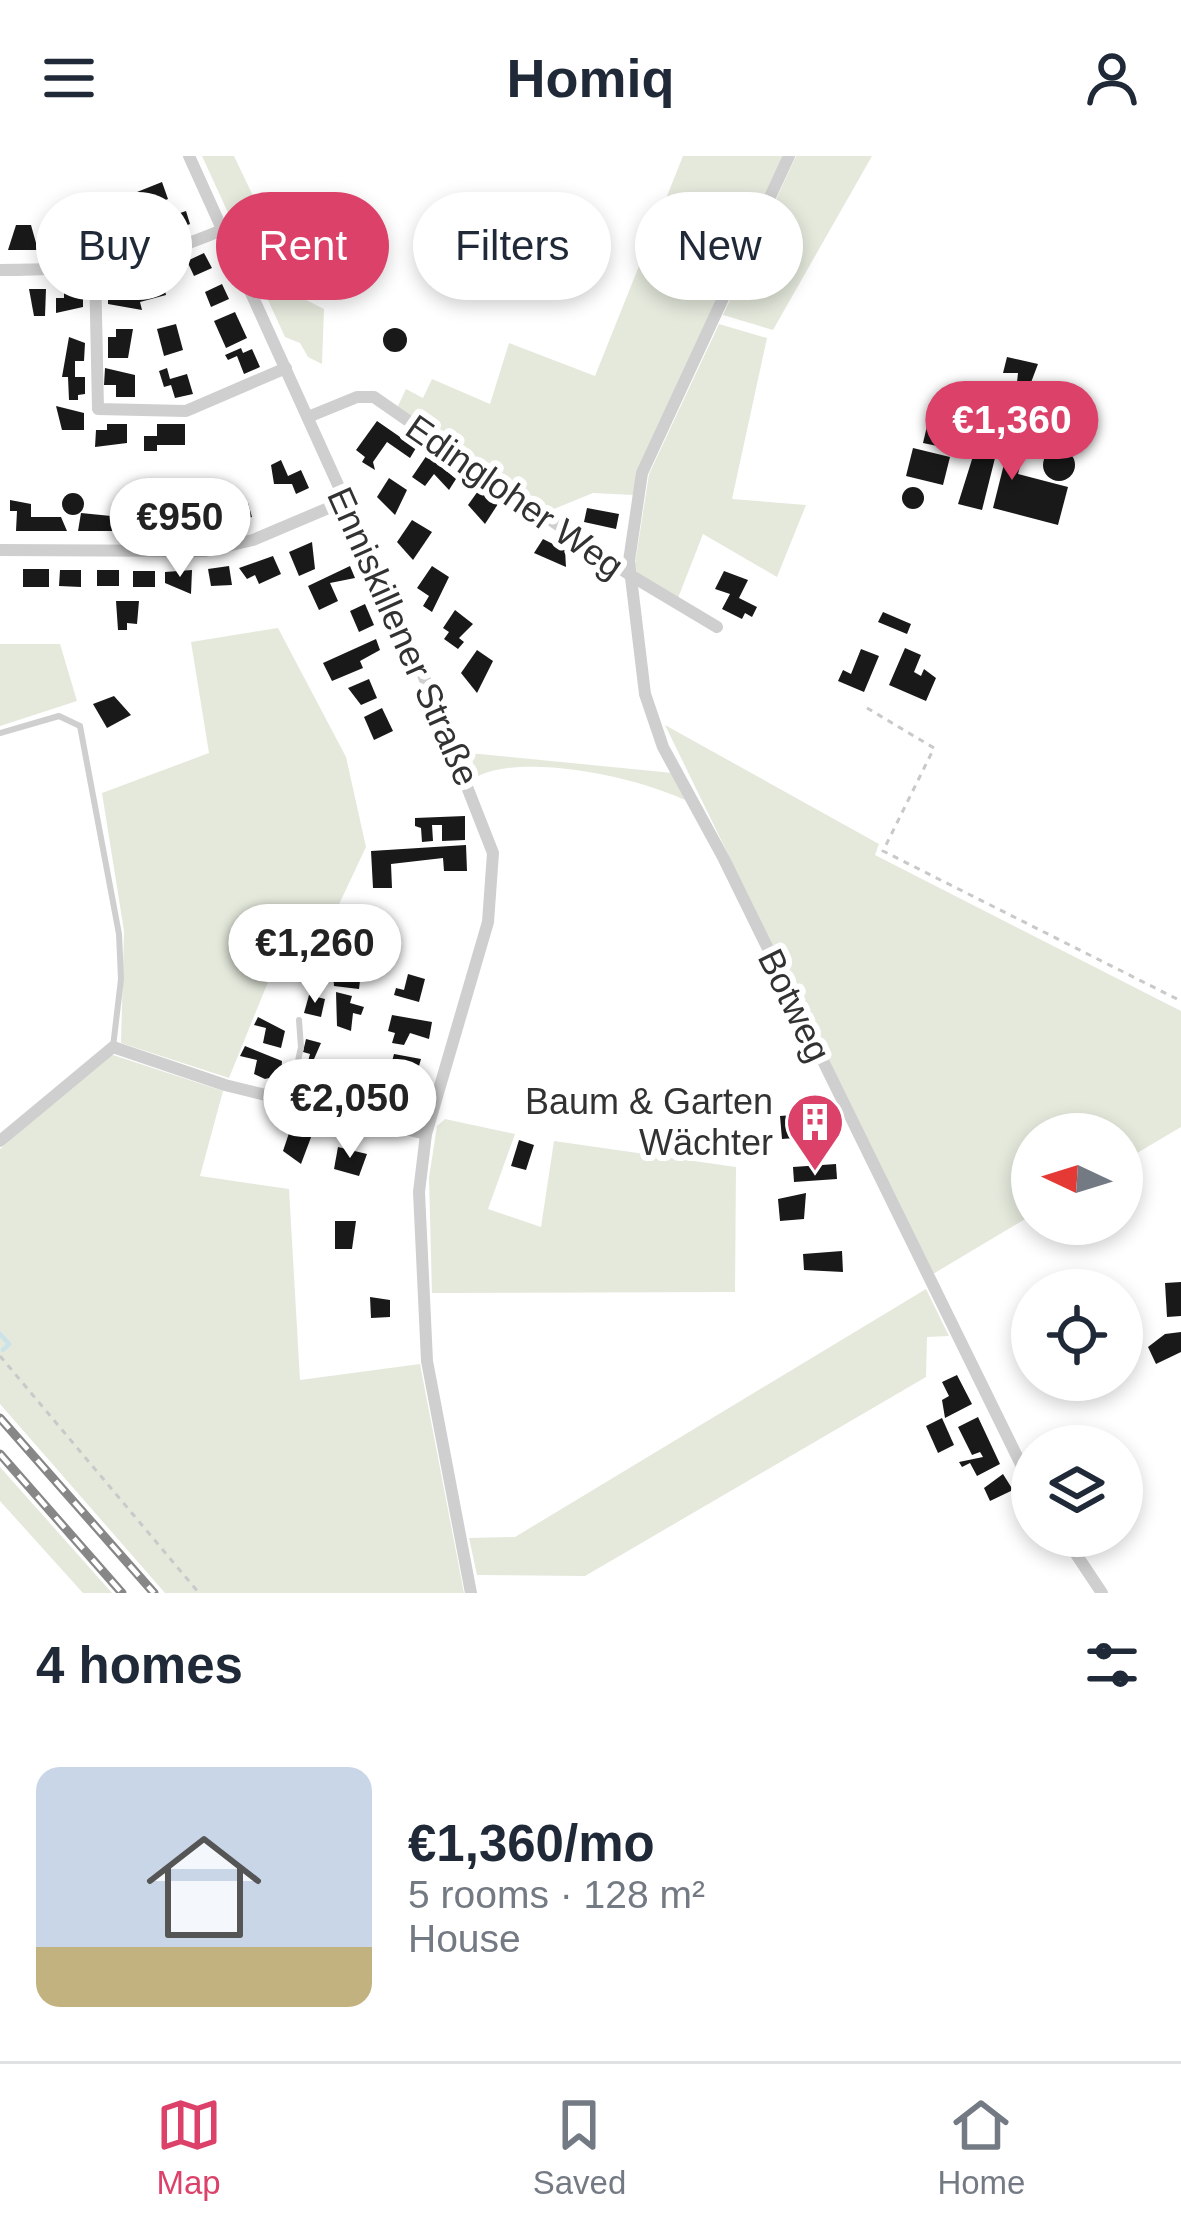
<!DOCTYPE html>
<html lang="en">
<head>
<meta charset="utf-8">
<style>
	body { margin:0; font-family:Arial,sans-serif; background:#f6f6f7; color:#1f2937; height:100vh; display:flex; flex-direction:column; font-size:45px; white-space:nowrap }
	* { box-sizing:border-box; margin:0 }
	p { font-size:39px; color:#747a83 }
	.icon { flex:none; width:66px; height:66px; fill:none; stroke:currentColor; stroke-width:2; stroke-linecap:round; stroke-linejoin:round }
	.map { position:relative; height:1437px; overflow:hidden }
	.details { display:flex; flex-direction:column; background:#fff; flex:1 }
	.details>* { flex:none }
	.hud { position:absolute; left:36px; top:36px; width:1110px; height:108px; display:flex; gap:24px }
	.needle { width:78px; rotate:274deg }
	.fabs { position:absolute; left:1011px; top:957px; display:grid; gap:24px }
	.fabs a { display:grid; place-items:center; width:132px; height:132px; border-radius:50%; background:#fff; box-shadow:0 6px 18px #0003; font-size:60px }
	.price { position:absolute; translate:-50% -102px; padding:0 27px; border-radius:42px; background:#fff; color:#222; font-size:39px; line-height:78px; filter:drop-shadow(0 3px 6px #0008) }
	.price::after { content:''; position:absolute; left:50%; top:72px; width:36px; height:27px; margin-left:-18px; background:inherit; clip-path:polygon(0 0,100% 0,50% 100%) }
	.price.selected { background:#dc4269; color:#fff }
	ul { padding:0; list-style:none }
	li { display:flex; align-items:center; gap:36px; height:300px; padding:0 36px }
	li span { display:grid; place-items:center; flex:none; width:336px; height:240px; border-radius:24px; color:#555 }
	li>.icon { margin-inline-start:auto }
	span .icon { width:144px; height:144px; fill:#fffc; stroke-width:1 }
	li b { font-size:51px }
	h2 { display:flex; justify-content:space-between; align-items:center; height:144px; padding:0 36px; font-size:51px }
	.tag { padding:0 42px; border-radius:54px; background:#fff; box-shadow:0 6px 18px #0003; font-size:42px; line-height:108px }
	.tag.selected { background:#dc4269; color:#fff }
	header { display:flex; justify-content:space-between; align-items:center; height:156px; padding:0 36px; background:#fff; font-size:54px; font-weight:700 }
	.menu { display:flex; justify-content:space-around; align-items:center; height:168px; border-top:3px solid #e0e1e3; background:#fff; font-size:33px; color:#747a83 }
	.menu a { display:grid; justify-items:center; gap:6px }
	.menu .selected { color:#dc4269 }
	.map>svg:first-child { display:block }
	.green { fill:#e4e9dc }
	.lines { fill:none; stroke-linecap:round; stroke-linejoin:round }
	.stream { stroke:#cae2e8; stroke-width:4.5 }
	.building { fill:#191919 }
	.path { stroke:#c9c9c9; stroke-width:3; stroke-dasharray:6 6; stroke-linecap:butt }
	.lane { stroke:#cfcfcf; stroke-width:6 }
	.street { stroke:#cfcfcf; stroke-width:12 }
	.rail-casing { stroke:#878787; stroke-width:9 }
	.rail { stroke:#fff; stroke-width:4.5; stroke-dasharray:14; stroke-linecap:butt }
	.labels { text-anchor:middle; stroke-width:12; stroke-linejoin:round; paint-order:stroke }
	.street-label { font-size:36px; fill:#323232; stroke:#fff }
	.poi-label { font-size:36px; fill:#323232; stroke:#fff; text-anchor:end }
</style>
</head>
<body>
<header><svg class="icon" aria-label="menu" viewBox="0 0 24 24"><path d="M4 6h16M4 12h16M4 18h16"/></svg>Homiq<svg class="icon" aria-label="person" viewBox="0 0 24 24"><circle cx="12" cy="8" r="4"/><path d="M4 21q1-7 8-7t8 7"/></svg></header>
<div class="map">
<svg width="1181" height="1437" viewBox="0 0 1181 1437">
	<rect width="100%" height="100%" fill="#fff"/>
	<g class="green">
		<path d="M202,0H234L302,142L324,153L322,208L308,201L300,187L285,181Z"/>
		<path d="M683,0H783L634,339L593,337L549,355L397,252L406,233L423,242L432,223L490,248L509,187L595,220Z"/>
		<path d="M796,0H872L773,174L723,159Z"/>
		<path d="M719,168L767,182L732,343L806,349L777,421L703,378L678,442L637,417L635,408L649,318Z"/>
		<path d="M278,472L346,601L366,691L302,827L270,821L229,922L121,887L124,775L102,637L209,597L191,486Z"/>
		<path d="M0,488H60L77,545L0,570Z"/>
		<path d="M665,569L879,688L875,699L1181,855V971L1122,1006V978H1032V1059L933,1118Z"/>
		<path d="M469,597L673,617L685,644C636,621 528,597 478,620Z"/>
		<path d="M110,898L223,935L200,1020L289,1033L300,1224L420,1208L464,1437H165L0,1248V993Z"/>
		<path d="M445,963L515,978L488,1053L541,1071L554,985L736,1011L735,1136L432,1137L429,1022L437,970Z"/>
		<path d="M926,1133L949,1180L927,1181L926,1221L585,1420L477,1419L469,1382L515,1381Z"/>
		<path d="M0,1311L112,1437H83L0,1345Z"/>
	</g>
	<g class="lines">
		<path class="stream" d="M0,1178L9,1188L3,1194"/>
	</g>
	<g class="building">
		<path d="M162,26L168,43L161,46L163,51L167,49L171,60L186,55L190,68L144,87L138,70L156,66L148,45L141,47L137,36Z"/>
		<path d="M93,55L94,68L104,67L106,78L121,76L123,92L73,97L71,81L87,80L81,57Z"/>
		<path d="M16,69H31L38,94H8Z"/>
		<path d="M204,97L212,112L194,120L187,105Z"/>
		<path d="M161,118L166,139L140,146L142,154L108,148V125L126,124V137H139L136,129Z"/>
		<path d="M222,128L229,143L211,151L205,136Z"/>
		<path d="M64,132H83V151L56,157V142H64Z"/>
		<path d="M29,133H46L45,160H34Z"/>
		<path d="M235,156L247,182L226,192L214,165Z"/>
		<path d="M176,168L183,194L164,200L157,173Z"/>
		<circle cx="395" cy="184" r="12"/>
		<path d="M116,173H133L128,202H108V181H116Z"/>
		<path d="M69,181L85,187L84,205H75V221H85V238L78,239V244H69L68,221H62Z"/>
		<path d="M241,192L243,197L252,193L260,211L244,218L237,200L228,204L225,199Z"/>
		<path d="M1007,201L1038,208L1024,245L1038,248L1039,243L1080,257L1073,285L985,258L993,229L1016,235L1018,217H1003Z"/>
		<path d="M105,212L135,219V241H116V229H104Z"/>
		<path d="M167,212L170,223L187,218L193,238L175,242L171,229L164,231L159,215Z"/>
		<path d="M934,241L958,247L947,292L923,287Z"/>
		<path d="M56,250L84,257V274H62Z"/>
		<path d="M377,265L416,292L410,302L387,286L373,306L375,314L362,306L365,301L356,294Z"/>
		<path d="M107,268H127V287L95,291L96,274H107Z"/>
		<path d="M157,268H185V289H157V295H144V280H157Z"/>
		<path d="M1014,272L1029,276L1018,318L1068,331L1058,369L993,352L1007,296L997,294L982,354L958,348L979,281L1009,288Z"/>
		<path d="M913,292L950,301L943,329L906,320Z"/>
		<circle cx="1059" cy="309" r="16"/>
		<path d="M427,299L456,323L449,334L434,318L425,330L412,321Z"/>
		<path d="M281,304L288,320L301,314L309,332L296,338L292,328H274L271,309Z"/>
		<path d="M389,322L407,334L395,359L377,341Z"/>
		<circle cx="913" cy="342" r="11"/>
		<path d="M203,332L211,352L187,355L185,345L197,344L195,333Z"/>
		<path d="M478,335L498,348L485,368L468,349Z"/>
		<circle cx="73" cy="348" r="11"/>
		<path d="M226,343L229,353L248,347L252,361L214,372L210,358L221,355L218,345Z"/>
		<path d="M10,344L31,348V361H61L67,375H16L17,355H10Z"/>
		<path d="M587,352L619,358L616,373L584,366Z"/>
		<path d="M81,357L131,362V375H78Z"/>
		<path d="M143,360L189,361V375H143Z"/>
		<path d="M412,364L432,376L413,404L397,386Z"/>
		<path d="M543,383L565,394L566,411L534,397Z"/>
		<path d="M312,386L315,413L299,420L289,396Z"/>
		<path d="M273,400L281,418L259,428L255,419L247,423L239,412Z"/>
		<path d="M229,410L232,429L211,430L208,413Z"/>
		<path d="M350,410L355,422L330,427L338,445L319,454L308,430Z"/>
		<path d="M432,410L449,421L432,456L423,450L429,440L417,432Z"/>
		<rect x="23" y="413" width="26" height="18"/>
		<path d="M60,414H81V431L59,430Z"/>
		<rect x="97" y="414" width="22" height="16"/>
		<path d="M192,414L191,438L165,427V416Z"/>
		<rect x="133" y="415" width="22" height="16"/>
		<path d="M724,415L748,424L739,442L757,451L752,461L745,457L742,463L722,453L730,438L715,433Z"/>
		<path d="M116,445H139L137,468L127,467V474H118Z"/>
		<path d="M365,448L374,469L359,476L350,455Z"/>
		<path d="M455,454L473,468L459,482L464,486L458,493L444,483L449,476L443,472Z"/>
		<path d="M883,456L911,468L907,478L878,466Z"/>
		<path d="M376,483L380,494L360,505L363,512L332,525L323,507Z"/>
		<path d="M905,492L921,499L914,516L921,520L924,513L936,522L926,545L889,529Z"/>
		<path d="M861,493L879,500L864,536L838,525L843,514L851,518Z"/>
		<path d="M477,494L493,505L477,537L461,517Z"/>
		<path d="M369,523L377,542L361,549L348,532Z"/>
		<path d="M114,540L131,559L107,572L93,548Z"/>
		<path d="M382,552L393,575L374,584L364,561Z"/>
		<path d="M465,660V684L442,685V669H432L433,685L422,686L421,672L415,670V662Z"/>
		<path d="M466,689L467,715H444L443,702L391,708L392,732H373L371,695Z"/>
		<path d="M332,803L344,804L342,815L361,817L359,833L334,830Z"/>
		<path d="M408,818L425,823L419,846L394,839L396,832L404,834Z"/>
		<path d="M336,836L352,840L350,847L364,851L361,859L353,857L351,875L337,870Z"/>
		<path d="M309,839L325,843L321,861L304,857Z"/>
		<path d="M392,859L432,866L429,883L410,877L404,889L392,887L395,877L388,875Z"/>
		<path d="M258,861L285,875L281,892L263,887L266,872L254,869Z"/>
		<path d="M306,883L321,887L314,903L326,905L321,925L304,920L310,898L303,896Z"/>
		<path d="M245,890L282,905L281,919L265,923L254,918L257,904L240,900Z"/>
		<path d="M394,898L421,903L417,917L391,909Z"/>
		<path d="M337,909L360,921L355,940L337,935Z"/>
		<path d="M387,923L417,931L413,948L383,941Z"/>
		<path d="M819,957L820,980L782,983L780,960Z"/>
		<path d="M292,968L313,976L301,1008L283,995Z"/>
		<path d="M519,984L534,989L526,1014L511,1010Z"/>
		<path d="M338,991L367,998L359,1020L334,1013Z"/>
		<path d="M836,1008L837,1023L794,1026L793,1011Z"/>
		<path d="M806,1037L804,1063L780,1065L778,1043Z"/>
		<path d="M335,1065H356L352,1093H335Z"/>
		<path d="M842,1095L843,1116L804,1114L803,1098Z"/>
		<path d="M1181,1126V1160L1167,1161L1165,1127Z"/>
		<path d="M370,1141L390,1144V1161L371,1162Z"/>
		<path d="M1181,1176V1196L1156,1208L1148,1191L1165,1178Z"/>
		<path d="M957,1219L972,1248L945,1262L942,1244L949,1240L942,1226Z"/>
		<path d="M978,1261L1000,1308L977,1320L970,1307L962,1311L959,1306L983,1301L980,1296L972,1299L958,1271Z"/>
		<path d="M942,1262L954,1289L938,1297L926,1270Z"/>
		<path d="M1003,1318L1013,1334L990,1345L984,1332Z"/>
	</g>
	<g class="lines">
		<g class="path">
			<path d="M867,552L934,592L883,695L1181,845"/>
			<path d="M0,1200L199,1437"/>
		</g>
		<g class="lane">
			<path d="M0,577L59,560L80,570L119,778L121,823L113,891"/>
			<path d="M290,942L301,891L299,864"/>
		</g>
		<g class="street">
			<path d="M189,0L416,501L493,697L488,766L426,978L419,1036L427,1205L471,1437"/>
			<path d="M789,0L642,317L629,405L645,538L663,591L724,703L1032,1331"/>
			<path d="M95,112L98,253L186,255L286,212"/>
			<path d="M0,114C86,114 142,108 222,74"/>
			<path d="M308,261L357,241H374L630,419L717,471"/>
			<path d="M0,394L205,395L253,384L345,345"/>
			<path d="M0,985L113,891L225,929L426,978"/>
			<path d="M1064,1380L1102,1437"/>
		</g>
		<defs>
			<g id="rail">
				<path d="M0,1262L154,1437"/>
				<path d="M0,1298L122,1437"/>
			</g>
		</defs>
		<use href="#rail" class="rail-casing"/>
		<use href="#rail" class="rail"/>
	</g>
	<defs>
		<symbol id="building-pin" viewBox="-11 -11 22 30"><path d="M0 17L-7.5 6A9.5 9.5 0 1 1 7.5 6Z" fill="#dc4269" stroke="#fff"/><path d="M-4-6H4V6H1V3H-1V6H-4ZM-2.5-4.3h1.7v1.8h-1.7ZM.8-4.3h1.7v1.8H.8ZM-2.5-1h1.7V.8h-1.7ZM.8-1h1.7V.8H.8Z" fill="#fff"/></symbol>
	</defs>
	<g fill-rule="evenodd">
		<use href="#building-pin" x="782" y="933" width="66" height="90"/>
	</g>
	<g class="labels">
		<g class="street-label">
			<text transform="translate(515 340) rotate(35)" y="13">Edingloher Weg</text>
			<text transform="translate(404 480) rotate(66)" y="13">Enniskillener Straße</text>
			<text transform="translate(795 849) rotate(64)" y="13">Botweg</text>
		</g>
		<g class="poi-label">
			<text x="773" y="958">Baum &amp; Garten<tspan x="773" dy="41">Wächter</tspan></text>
		</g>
	</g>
</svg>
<div class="fabs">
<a><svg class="needle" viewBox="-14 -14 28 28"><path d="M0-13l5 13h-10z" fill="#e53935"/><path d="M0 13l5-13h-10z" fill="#747a83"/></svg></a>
<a><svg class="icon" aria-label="locate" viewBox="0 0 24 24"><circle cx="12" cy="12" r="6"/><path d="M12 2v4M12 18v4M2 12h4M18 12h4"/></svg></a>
<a><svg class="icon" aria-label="layers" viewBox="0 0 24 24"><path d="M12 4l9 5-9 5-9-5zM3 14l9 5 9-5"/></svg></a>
</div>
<b class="price selected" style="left:1012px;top:327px">€1,360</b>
<b class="price" style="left:180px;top:424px">€950</b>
<b class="price" style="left:315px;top:850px">€1,260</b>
<b class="price" style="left:350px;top:1005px">€2,050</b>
<div class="hud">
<a class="tag">Buy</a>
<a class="tag selected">Rent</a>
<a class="tag">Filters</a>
<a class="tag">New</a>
</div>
</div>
<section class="details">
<h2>4 homes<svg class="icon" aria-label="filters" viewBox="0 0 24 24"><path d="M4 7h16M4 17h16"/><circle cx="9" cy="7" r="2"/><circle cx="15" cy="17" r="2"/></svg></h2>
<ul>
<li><span style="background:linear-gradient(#c9d6e8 75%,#c2b280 0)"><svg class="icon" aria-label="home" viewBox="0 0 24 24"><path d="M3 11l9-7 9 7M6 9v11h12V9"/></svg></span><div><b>€1,360/mo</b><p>5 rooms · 128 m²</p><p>House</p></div></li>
</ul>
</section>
<nav class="menu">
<a class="selected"><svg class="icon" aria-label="map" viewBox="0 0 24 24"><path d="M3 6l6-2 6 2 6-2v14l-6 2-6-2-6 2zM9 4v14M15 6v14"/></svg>Map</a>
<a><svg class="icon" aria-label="saved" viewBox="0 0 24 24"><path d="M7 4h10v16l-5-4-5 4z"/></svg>Saved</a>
<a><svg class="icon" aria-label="home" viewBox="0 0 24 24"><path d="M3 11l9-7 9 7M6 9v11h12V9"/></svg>Home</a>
</nav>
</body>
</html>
